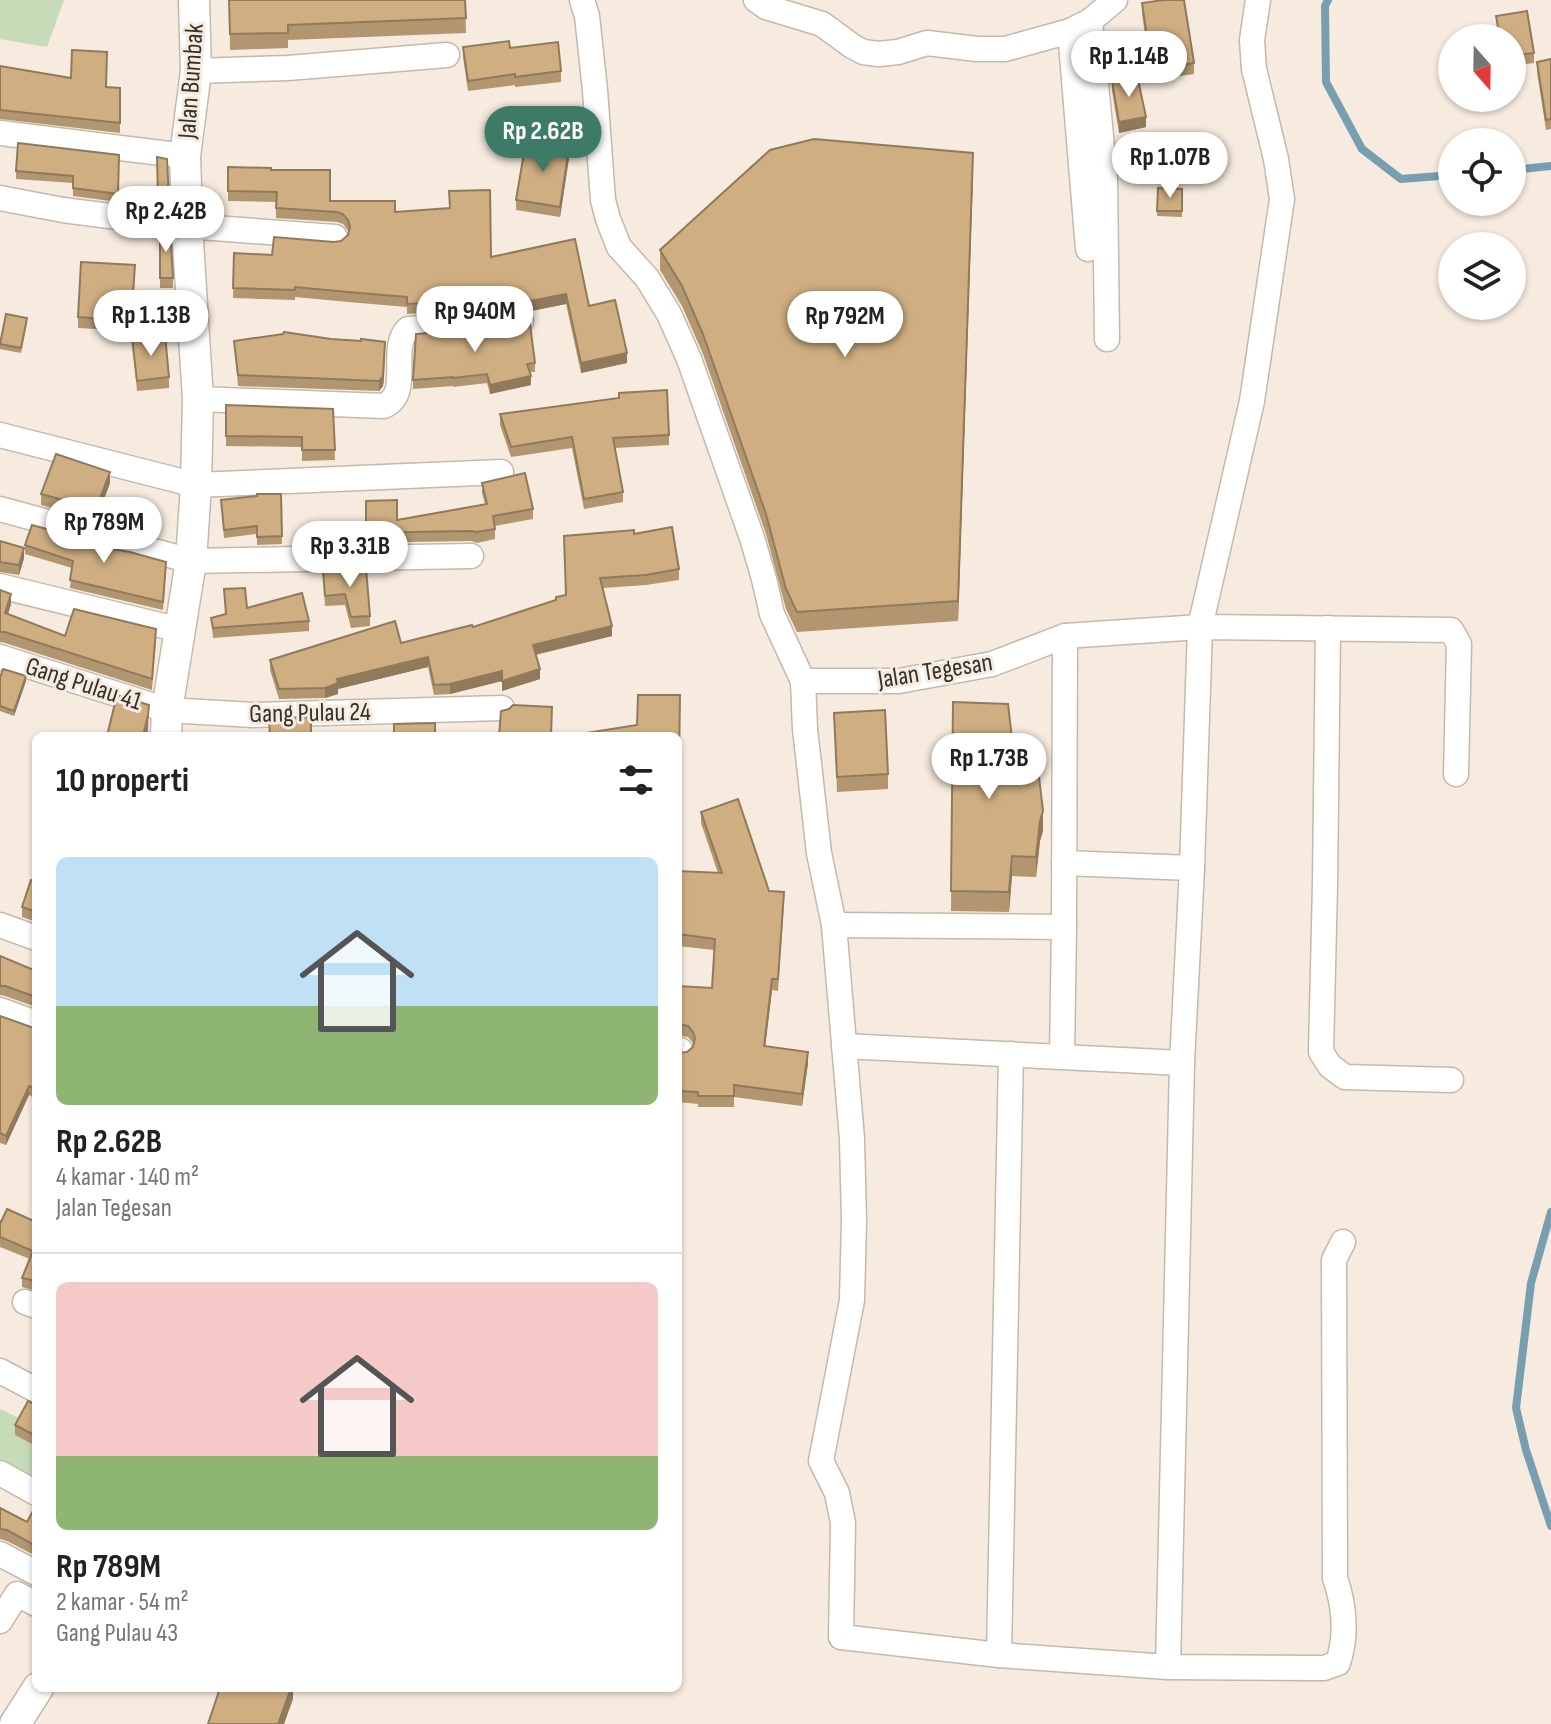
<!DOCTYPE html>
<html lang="id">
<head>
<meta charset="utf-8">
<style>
	body { margin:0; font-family:"Sofia Sans Condensed",sans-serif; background:#f2f2f2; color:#222; height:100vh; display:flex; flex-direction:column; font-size:30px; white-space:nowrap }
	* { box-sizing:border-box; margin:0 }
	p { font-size:26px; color:#767676 }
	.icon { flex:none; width:44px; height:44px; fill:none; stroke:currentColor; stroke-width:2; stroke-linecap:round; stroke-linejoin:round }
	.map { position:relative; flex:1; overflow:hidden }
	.sheet { position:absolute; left:32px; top:732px; width:650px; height:960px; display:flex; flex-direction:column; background:#fff; border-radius:12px; box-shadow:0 2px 6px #0004 }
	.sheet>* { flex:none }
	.needle { width:52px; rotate:160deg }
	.buttons { position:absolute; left:1438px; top:24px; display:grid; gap:16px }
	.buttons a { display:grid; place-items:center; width:88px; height:88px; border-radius:50%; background:#fff; box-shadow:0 2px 6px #0004; font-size:40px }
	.price { position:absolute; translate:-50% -68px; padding:0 18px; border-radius:28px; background:#fff; color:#222; font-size:26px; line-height:52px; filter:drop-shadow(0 2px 4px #0008) }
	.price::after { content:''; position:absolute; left:50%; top:48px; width:24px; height:18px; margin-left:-12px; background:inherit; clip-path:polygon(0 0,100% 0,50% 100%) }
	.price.selected { background:#3d7b68; color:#fff }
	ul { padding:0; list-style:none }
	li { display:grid; align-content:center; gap:16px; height:424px; padding:0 24px }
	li+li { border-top:2px solid #e0e0e0 }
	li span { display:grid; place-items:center; height:248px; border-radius:12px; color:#555 }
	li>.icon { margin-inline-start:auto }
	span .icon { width:144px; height:144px; fill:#fffc; stroke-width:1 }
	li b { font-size:34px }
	h2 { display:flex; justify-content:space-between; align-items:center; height:96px; padding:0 24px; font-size:34px }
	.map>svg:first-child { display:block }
	.green { fill:#c6dbb7 }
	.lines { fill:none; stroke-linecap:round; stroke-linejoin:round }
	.stream { stroke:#779fb0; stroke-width:8 }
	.minor-casing { stroke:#c3b9ac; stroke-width:27 }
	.tertiary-casing { stroke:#c3b9ac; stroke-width:33 }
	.minor { stroke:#fff; stroke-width:24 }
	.tertiary { stroke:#fff; stroke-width:30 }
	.wall { fill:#b29670 }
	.shaded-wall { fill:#917a5b }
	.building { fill:#cfae82; stroke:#917a5b; stroke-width:2 }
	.labels { text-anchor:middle; stroke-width:6; stroke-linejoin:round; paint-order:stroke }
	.street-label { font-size:26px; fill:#34302b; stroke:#f6ebde }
</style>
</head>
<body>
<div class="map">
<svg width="1551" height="1724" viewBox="0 0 1551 1724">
	<rect width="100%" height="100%" fill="#f6ebde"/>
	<g class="green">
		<path d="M0,0H64L47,47L0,39Z"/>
		<path d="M0,1409L36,1426V1483L0,1465Z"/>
	</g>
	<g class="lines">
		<g class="stream">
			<path d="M1328,0L1325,6L1326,82L1362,149L1401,179L1452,175"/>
			<path d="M1512,170L1551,166"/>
			<path d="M1551,1212L1531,1283L1516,1408L1526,1450L1551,1526"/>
		</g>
		<defs>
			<g id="minor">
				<path d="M582,0L587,16L595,90L603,200L608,219L619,247L647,278L669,314L689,359L752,538L764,579L772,614L803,681H899L992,664L1065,636L1200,627L1451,630L1459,644L1456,774"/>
				<path d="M756,0L766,7L822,24L852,46L863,52L878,54L898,52L927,43L977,49H1005L1070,31L1090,21L1115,0"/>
				<path d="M1090,21L1105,178L1107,339"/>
				<path d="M1070,31L1088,249"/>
				<path d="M196,71L288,68L447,55"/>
				<path d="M0,133L185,156"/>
				<path d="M0,198L63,210L187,226L335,237"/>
				<path d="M198,399L384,406C413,393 388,348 408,329L521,321"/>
				<path d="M0,435L196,485L501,472"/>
				<path d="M0,509L191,561L471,556"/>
				<path d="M0,586L180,630"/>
				<path d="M1328,628L1325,884L1321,1052L1330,1066L1345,1077L1451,1080"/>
				<path d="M0,657L167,710L253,715L502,708"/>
				<path d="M803,681L805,729L819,853L834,925L852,1139L854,1221L852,1300L821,1461L837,1493L843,1523L841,1637L999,1655L1168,1667L1324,1668L1338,1663C1347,1635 1345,1607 1335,1578L1334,1260L1343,1242"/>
				<path d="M1064,863L1192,868"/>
				<path d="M0,925L36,938"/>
				<path d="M834,925L1064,927"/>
				<path d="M0,1010L36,1023"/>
				<path d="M844,1046L1182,1063"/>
				<path d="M678,1050H680"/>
				<path d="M1062,1056L1064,927L1065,636"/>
				<path d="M25,1302L36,1306"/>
				<path d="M0,1371L36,1390"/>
				<path d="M0,1473L36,1493"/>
				<path d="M0,1554L36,1573"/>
				<path d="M0,1621L17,1594L36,1604"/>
				<path d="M999,1655L1011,1054"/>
				<path d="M1168,1667L1182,1063L1192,868L1200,627L1252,401L1282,199L1276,159L1254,69L1252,40L1258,0"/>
			</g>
			<g id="tertiary">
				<path d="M166,736L167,710L191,561L196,485L198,399L188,242L185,156L196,71L194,0"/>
				<path d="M15,1724L38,1688"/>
			</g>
		</defs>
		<use href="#minor" class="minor-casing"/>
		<use href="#tertiary" class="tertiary-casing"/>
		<use href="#minor" class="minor"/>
		<use href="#tertiary" class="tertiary"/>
	</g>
	<g class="wall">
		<path d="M229,0H465L466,33L288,40V48L230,50Z"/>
		<path d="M1142,3L1194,63V74L1152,80L1142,14Z"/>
		<path d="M1496,16L1534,53V63L1512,66V38H1498Z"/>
		<path d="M463,47L510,48L561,71V82L515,87V85L468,91L463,57Z"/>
		<path d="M1551,59V129L1546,130L1537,72V62Z"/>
		<path d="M0,66L106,87L120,88V133L0,119Z"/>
		<path d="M1112,81L1146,127L1119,133L1112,91Z"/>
		<path d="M119,155L118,202L73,196V183L16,179V171Z"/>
		<path d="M157,157L167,159L169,209L158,207Z"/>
		<path d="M569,158L560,217L516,210V200Z"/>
		<path d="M228,167L271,170L330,201L395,212L491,257L589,306L627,363L581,373L566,304L531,311L527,307L520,306L407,314V307L348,302L295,297V300L233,298L234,253L272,255L341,241L348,235L349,232L343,224L337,222L276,218V202L228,201Z"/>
		<path d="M973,173L958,621L797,632L786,609L766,534L703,354L682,306L660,270V250Z"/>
		<path d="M1158,188L1182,189V217L1157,216Z"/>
		<path d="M160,227L173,278V288H160Z"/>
		<path d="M135,275L131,331L78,328V317Z"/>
		<path d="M27,323L21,353L0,349V344Z"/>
		<path d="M132,338L169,377V388L137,391Z"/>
		<path d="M234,341L384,379L383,386L379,391L238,386Z"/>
		<path d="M535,363V372H530L531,385L490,394L487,383L453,387V386L413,389V380Z"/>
		<path d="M226,405L333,409L335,460L302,461V447L226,446Z"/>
		<path d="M500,414L669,435V445L615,448L623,492V502L584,509L572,448L511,457L500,425Z"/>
		<path d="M110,483L96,520L41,505V494Z"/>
		<path d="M482,483L533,509V519L495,526V539L477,543L471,541L352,543V528L485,504L482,493Z"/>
		<path d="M281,494L282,544L257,545V534L224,538L221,500Z"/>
		<path d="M634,534L679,569V580L646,585L603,588L612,636L536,655L540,679L502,691V681L450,694L434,695L428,667L338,689V694L325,698L279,699L270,670V660L401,643L473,627L556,600L566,595Z"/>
		<path d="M0,541L24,558L19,575L0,572Z"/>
		<path d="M86,544L166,570L163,610L70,588L72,568L25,554V545Z"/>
		<path d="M323,571L370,616V626L351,628L345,605L325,606Z"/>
		<path d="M0,590L11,604L8,614L65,636L156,640L152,690L5,643L0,642Z"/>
		<path d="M247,608L309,621V631L213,638L211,618Z"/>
		<path d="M0,678L26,681L14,716L0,711Z"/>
		<path d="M953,702L1016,773L1043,831L1040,841L1036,877L1012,876L1009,912L951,911Z"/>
		<path d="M834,713L888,774V789L837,792Z"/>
		<path d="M701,812L769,891L784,903L778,991L772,990L765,1046L808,1063L802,1106L734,1097V1107H698V1104L678,1102V1053L687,1052L693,1047V1043L688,1037L678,1035V986L712,988L714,950L678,946V871L718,873L701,823Z"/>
		<path d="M36,882V922L22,917V907Z"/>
		<path d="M0,956L36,971V1007L5,996L0,995Z"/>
		<path d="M0,1016L31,1027L36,1028V1099L29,1095L6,1145L0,1143Z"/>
		<path d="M0,1221L1,1222H36V1291L22,1287V1278L30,1259L0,1247Z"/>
		<path d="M36,1405V1446L15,1435V1425Z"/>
		<path d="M0,1508L27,1522L36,1513V1556L7,1541L0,1539Z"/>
	</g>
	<g class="shaded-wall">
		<path d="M1146,117V127L1119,133V122Z"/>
		<path d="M569,148V158L560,217V207Z"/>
		<path d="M973,153V173L958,621V601Z"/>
		<path d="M566,294V304L531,311V301Z"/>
		<path d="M385,342L384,379L383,386L379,391V381Z"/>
		<path d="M627,353V363L581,373V363Z"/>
		<path d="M531,376V385L490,394V385Z"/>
		<path d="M110,472V483L96,520V509Z"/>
		<path d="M24,548V558L19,575V565Z"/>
		<path d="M11,594V604L5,623V613Z"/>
		<path d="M612,626V636L533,655V645Z"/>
		<path d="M428,657V667L338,689V694L325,698V688L337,679Z"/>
		<path d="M540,669V679L502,691V681L450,694V684L502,671Z"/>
		<path d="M26,676V681L14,716V711Z"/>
		<path d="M149,705L148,730L147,736H143Z"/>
		<path d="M1043,811V831L1040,841L1036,877V857L1040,821Z"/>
		<path d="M1012,856V876L1009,912V892Z"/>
		<path d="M772,979V990L764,1057V1046Z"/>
		<path d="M808,1052V1063L802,1106V1094Z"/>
		<path d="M29,1086V1095L6,1145V1136Z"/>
		<path d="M291,1688H293V1699L284,1724H278Z"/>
	</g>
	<g class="building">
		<path d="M229,0H465L466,18L288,25V33L230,34Z"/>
		<path d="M1164,0H1184L1194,63L1152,70L1142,3Z"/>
		<path d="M1527,11L1534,53L1512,56V38H1500L1496,16Z"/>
		<path d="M509,41L510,48L558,42L561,71L515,77V74L468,81L463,47Z"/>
		<path d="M72,50L107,52L106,87L120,88V123L0,110V66L71,78Z"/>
		<path d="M1551,59V119L1546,120L1537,62Z"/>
		<path d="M1137,75L1146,117L1119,122L1112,81Z"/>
		<path d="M814,139L973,153L958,601L797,612L786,589L766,514L703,334L682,286L660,250L770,150Z"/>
		<path d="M526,141L569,148L560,207L516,200Z"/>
		<path d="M18,143L119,155L118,194L73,188V176L16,171Z"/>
		<path d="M157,157L167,159L169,198L158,197Z"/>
		<path d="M228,167L271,168V170H330V201H395V212L450,208L449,191L490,190L491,257L575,239L589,306L615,300L627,353L581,363L566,294L531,301L527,297L520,296L407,304V297L348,292L295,287V290L233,288L234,253L272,255L274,237L334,242L341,241L348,235L350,227L348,220L343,214L337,212L276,208L277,192L228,191Z"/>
		<path d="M1158,188L1182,189V211H1157Z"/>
		<path d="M160,227L170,229L173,278H160Z"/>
		<path d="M81,262L135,265L131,321L78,317Z"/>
		<path d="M6,314L27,318L21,348L0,344Z"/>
		<path d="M530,324L535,363L527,364L531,376L490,385L487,374L453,378V377L413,380L416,334L522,327Z"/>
		<path d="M284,332L331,339L361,341V339L385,342L383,376L379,381L238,375L234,341L283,334Z"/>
		<path d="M165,335L169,377L137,381L132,338Z"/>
		<path d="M667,390L669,435L613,438L623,492L584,499L572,437L511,447L500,414L619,398V393Z"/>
		<path d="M226,405L333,409L335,450H302V437L226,436Z"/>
		<path d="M56,454L110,472L96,509L41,494Z"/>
		<path d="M525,473L533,509L493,516L495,529L477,532L471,531L352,533V528L366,525V501L397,500V520L487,504L482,483Z"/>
		<path d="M257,494H281L282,536L257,537V526L224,530L221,500L257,496Z"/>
		<path d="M32,525L86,540L84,544L130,552L166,562L163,602L70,580L73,561L25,545Z"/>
		<path d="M672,527L679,569L646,575L600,578L612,626L533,645L540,669L502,681V671L450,684L434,685L428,657L337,679L338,683L325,688L279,689L270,660L395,621L401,643L472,625L473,627L556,600V597L566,595L564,536L634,530V534Z"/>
		<path d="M0,541L24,548L19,565L0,562Z"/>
		<path d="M366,568L370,616L351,617L345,594L325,596L323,571Z"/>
		<path d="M245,588L247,608L302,593L309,621L213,628L211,618L226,614L224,589Z"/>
		<path d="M0,590L11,594L5,613L65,636L74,609L156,629L152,679L5,632H0Z"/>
		<path d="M3,669L26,676L14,711L0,706V678Z"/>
		<path d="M117,695L149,705L148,715L143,736H107Z"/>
		<path d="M638,695H680L679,762L678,736H568L637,725Z"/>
		<path d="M953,702L1008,704L1016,773L1039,777L1043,811L1040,821L1036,857L1012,856L1009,892L951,891Z"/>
		<path d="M513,705L552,707L551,736H499L501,711L509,709Z"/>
		<path d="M885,710L888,774L837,777L834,713Z"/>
		<path d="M311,717V736H270L269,718Z"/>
		<path d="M435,723V734L483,736H394V724Z"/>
		<path d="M738,799L769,891L784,892L778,979H772L764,1046L808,1052L802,1094L734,1085V1096H698V1092L678,1091V1053L687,1052L693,1047L695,1038L693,1032L688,1026L678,1024V986L712,988L715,939L678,934V871L722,873L701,812Z"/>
		<path d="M31,880L36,882V912L22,907Z"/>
		<path d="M0,956L36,971V997L5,986H0Z"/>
		<path d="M0,1016L31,1027L36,1028V1089L29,1086L6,1136L0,1133Z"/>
		<path d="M7,1209L36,1222V1281L22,1278L33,1251L0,1237V1221L1,1222Z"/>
		<path d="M28,1401L36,1405V1436L15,1425Z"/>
		<path d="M0,1508L27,1522L33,1511L36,1513V1546L7,1530L0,1529Z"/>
		<path d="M220,1688H291L278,1724H208Z"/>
	</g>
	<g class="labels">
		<g class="street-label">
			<text transform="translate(190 81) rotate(-86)" y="9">Jalan Bumbak</text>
			<text transform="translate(935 670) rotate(-9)" y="9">Jalan Tegesan</text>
			<text transform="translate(84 683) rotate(18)" y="9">Gang Pulau 41</text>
			<text transform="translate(310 712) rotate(-1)" y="9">Gang Pulau 24</text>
		</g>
	</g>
</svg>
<div class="buttons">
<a><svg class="needle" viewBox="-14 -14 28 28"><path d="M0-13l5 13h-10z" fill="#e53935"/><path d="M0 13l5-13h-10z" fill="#767676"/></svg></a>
<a><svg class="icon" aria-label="locate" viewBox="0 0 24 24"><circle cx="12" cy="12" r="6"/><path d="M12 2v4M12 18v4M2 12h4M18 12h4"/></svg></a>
<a><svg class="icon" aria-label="layers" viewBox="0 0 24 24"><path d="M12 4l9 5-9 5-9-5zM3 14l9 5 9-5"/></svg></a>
</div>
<b class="price" style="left:1129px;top:99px">Rp 1.14B</b>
<b class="price selected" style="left:543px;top:174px">Rp 2.62B</b>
<b class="price" style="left:1170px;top:200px">Rp 1.07B</b>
<b class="price" style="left:166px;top:254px">Rp 2.42B</b>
<b class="price" style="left:475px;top:354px">Rp 940M</b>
<b class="price" style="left:151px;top:358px">Rp 1.13B</b>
<b class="price" style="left:845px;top:359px">Rp 792M</b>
<b class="price" style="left:104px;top:565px">Rp 789M</b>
<b class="price" style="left:350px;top:589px">Rp 3.31B</b>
<b class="price" style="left:989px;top:801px">Rp 1.73B</b>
<section class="sheet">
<h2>10 properti<svg class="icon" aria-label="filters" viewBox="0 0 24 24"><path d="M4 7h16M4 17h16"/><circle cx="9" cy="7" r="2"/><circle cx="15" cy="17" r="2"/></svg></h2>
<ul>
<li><span style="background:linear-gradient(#bfe0f5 60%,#8fb573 0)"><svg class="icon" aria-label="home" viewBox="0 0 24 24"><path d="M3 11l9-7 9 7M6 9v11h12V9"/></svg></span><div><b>Rp 2.62B</b><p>4 kamar · 140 m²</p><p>Jalan Tegesan</p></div></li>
<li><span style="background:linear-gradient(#f6c9c9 70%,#8fb573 0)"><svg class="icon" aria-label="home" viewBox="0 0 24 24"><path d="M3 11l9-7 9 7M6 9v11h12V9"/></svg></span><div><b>Rp 789M</b><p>2 kamar · 54 m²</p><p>Gang Pulau 43</p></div></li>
</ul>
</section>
</div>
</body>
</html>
